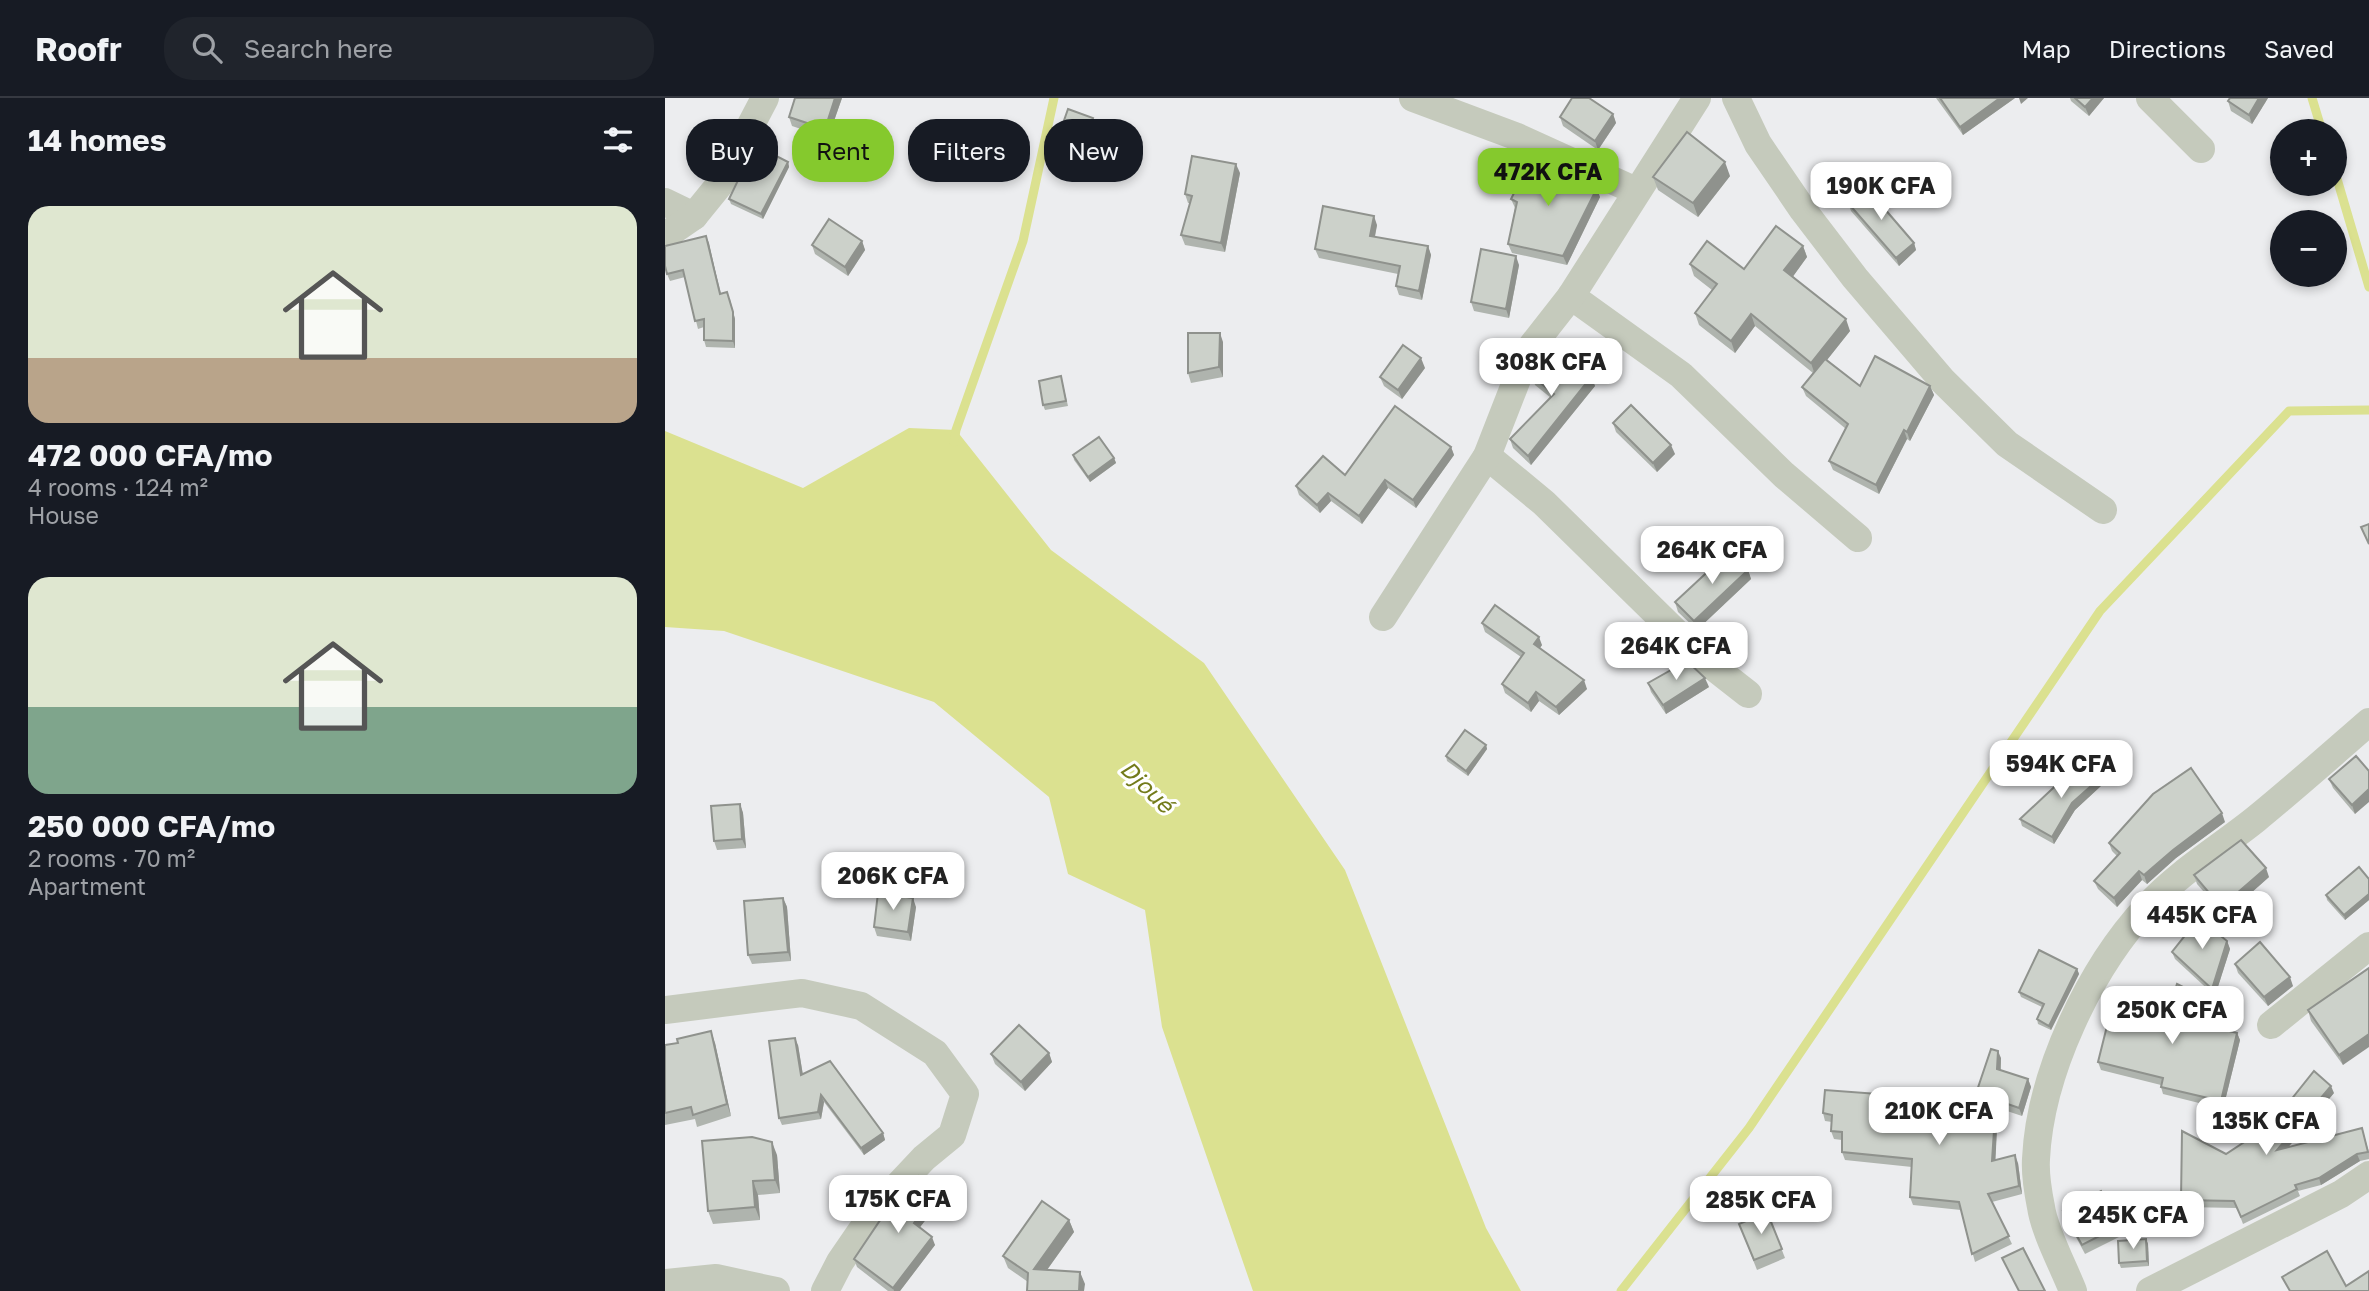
<!DOCTYPE html>
<html lang="en">
<head>
<meta charset="utf-8">
<style>
	body { margin:0; font-family:"Golos Text",sans-serif; background:#20242c; color:#f1f3f6; height:100vh; display:flex; flex-direction:column; font-size:26px; white-space:nowrap }
	* { box-sizing:border-box; margin:0 }
	p { font-size:23px; color:#9ea1a6 }
	.icon { flex:none; width:38px; height:38px; fill:none; stroke:currentColor; stroke-width:2; stroke-linecap:round; stroke-linejoin:round }
	.map { position:relative; flex:1; overflow:hidden }
	.panel { display:flex; flex-direction:column; background:#171b24; width:665px }
	.panel>* { flex:none }
	.banner { position:absolute; left:21px; top:21px; width:665px; height:63px; display:flex; gap:14px }
	.tools { position:absolute; left:1605px; top:21px; display:grid; gap:14px }
	.tools a { display:grid; place-items:center; width:77px; height:77px; border-radius:50%; background:#171b24; box-shadow:0 4px 10px #0003; font-size:35px }
	.price { position:absolute; translate:-50% -60px; padding:0 16px; border-radius:14px; background:#fff; color:#222; font-size:23px; line-height:46px; filter:drop-shadow(0 2px 4px #0008) }
	.price::after { content:''; position:absolute; left:50%; top:42px; width:21px; height:16px; margin-left:-10px; background:inherit; clip-path:polygon(0 0,100% 0,50% 100%) }
	.price.on { background:#85c92d; color:#111 }
	ul { padding:0; list-style:none }
	li { display:grid; align-content:center; gap:14px; height:371px; padding:0 28px }
	li span { display:grid; place-items:center; height:217px; border-radius:21px; color:#555 }
	li>.icon { margin-inline-start:auto }
	span .icon { width:126px; height:126px; fill:#fffc; stroke-width:1 }
	li b { font-size:30px }
	h2 { display:flex; justify-content:space-between; align-items:center; height:84px; padding:0 28px; font-size:30px }
	.tag { padding:0 24px; border-radius:28px; background:#171b24; box-shadow:0 4px 10px #0003; font-size:24px; line-height:63px }
	.tag.on { background:#85c92d; color:#111 }
	header { display:flex; align-items:center; gap:42px; box-sizing:border-box; height:98px; padding:0 35px; background:#171b24; border-bottom:2px solid #363941 }
	header strong { font-size:33px }
	nav { display:flex; gap:38px; margin-inline-start:auto; font-size:24px }
	.search { width:490px; height:63px; background:#20242c; display:flex; align-items:center; gap:18px; box-sizing:border-box; padding:0 24px; border-radius:28px; color:#9ea1a6; font-size:26px }
	main { display:flex; flex:1; min-height:0 }
	.map>svg:first-child { display:block }
	.water { fill:#dbe190 }
	.lines { fill:none; stroke-linecap:round; stroke-linejoin:round }
	.stream { stroke:#dbe190; stroke-width:9 }
	.minor { stroke:#c5cabc; stroke-width:28 }
	.wall { fill:#afb4ae }
	.shaded-wall { fill:#8f928d }
	.building { fill:#ccd1ca; stroke:#8f928d; stroke-width:2 }
	.labels { text-anchor:middle; stroke-width:6; stroke-linejoin:round; paint-order:stroke }
	.water-label { font-size:23px; font-style:italic; fill:#737b1a; stroke:#fff }
</style>
</head>
<body>
<header>
<strong>Roofr</strong>
<div class="search"><svg class="icon" aria-label="search" viewBox="0 0 24 24"><circle cx="10" cy="10" r="6"/><path d="M15 15l6 6"/></svg>Search here</div>
<nav><a>Map</a><a>Directions</a><a>Saved</a></nav>
</header>
<main>
<section class="panel">
<h2>14 homes<svg class="icon" aria-label="filters" viewBox="0 0 24 24"><path d="M4 7h16M4 17h16"/><circle cx="9" cy="7" r="2"/><circle cx="15" cy="17" r="2"/></svg></h2>
<ul>
<li><span style="background:linear-gradient(#dfe7d0 70%,#b9a48a 0)"><svg class="icon" aria-label="home" viewBox="0 0 24 24"><path d="M3 11l9-7 9 7M6 9v11h12V9"/></svg></span><div><b>472 000 CFA/mo</b><p>4 rooms · 124 m²</p><p>House</p></div></li>
<li><span style="background:linear-gradient(#dfe7d0 60%,#7fa58c 0)"><svg class="icon" aria-label="home" viewBox="0 0 24 24"><path d="M3 11l9-7 9 7M6 9v11h12V9"/></svg></span><div><b>250 000 CFA/mo</b><p>2 rooms · 70 m²</p><p>Apartment</p></div></li>
</ul>
</section>
<div class="map">
<svg width="1704" height="1193" viewBox="0 0 1704 1193">
	<rect width="100%" height="100%" fill="#ecedef"/>
	<path class="water" d="M244,330L291,332L386,452L539,565L680,772L821,1130L856,1193H588L497,929L480,812L403,776L384,699L269,604L59,533L0,529V333L138,390Z"/>
	<g class="lines">
		<g class="stream">
			<path d="M1647,0L1657,33"/>
			<path d="M1670,74L1704,189"/>
			<path d="M289,344L291,332L358,143L389,0"/>
			<path d="M956,1193L1084,1030L1435,513L1624,313L1704,312"/>
		</g>
		<g class="minor">
			<path d="M748,0L850,38L971,93"/>
			<path d="M1071,0L1093,46L1138,112L1190,180L1278,283L1342,346L1438,412"/>
			<path d="M1485,0L1536,51"/>
			<path d="M0,104L29,118"/>
			<path d="M0,138L29,118L55,86L100,0"/>
			<path d="M906,198L1016,277L1119,377L1193,440"/>
			<path d="M822,358L879,405L1037,560L1083,596"/>
			<path d="M718,519L822,358L863,253L906,198L1032,0"/>
			<path d="M0,912L137,895L196,908L270,955L300,996L287,1037L259,1060L212,1110L175,1164L160,1193"/>
			<path d="M1606,927L1704,848"/>
			<path d="M0,1185L51,1180L111,1193"/>
			<path d="M1408,1193C1399,1170 1379,1132 1376,1109C1373,1094 1370,1076 1371,1061C1375,975 1425,870 1483,808C1514,774 1555,750 1591,721C1629,690 1666,657 1704,624"/>
			<path d="M1485,1193L1676,1096L1704,1077"/>
		</g>
	</g>
	<g class="wall">
		<path d="M130,0H177L163,40L127,28L124,19Z"/>
		<path d="M1271,0H1350L1298,37Z"/>
		<path d="M1405,0H1439L1424,18L1406,3Z"/>
		<path d="M1565,0H1603L1587,26L1566,13L1563,3Z"/>
		<path d="M948,16L951,25L933,52L898,28L895,19Z"/>
		<path d="M431,29L417,68L393,60L389,51Z"/>
		<path d="M123,64L124,69L98,121L66,106L64,101Z"/>
		<path d="M575,75L560,154L520,147L516,137L525,105H523L520,96Z"/>
		<path d="M1065,78L1033,119L993,92L988,79Z"/>
		<path d="M935,99L902,167L847,155L843,146L850,110L846,101Z"/>
		<path d="M1183,105L1249,145L1251,152L1234,168L1186,113Z"/>
		<path d="M712,127L710,139L763,148L766,157L757,202L734,197L731,188L733,176L654,160L650,151Z"/>
		<path d="M41,138L56,195L65,201L70,221V250L41,249L39,242V229L33,231L20,179L5,183L2,176Z"/>
		<path d="M197,143L200,152L183,178L150,156L147,147Z"/>
		<path d="M1138,148L1142,159L1128,178L1185,233L1162,262L1195,288H1265L1269,297L1245,343L1242,341L1214,396L1168,372L1164,363L1181,331L1141,298L1137,289L1148,275L1090,228L1070,255L1034,227L1030,215L1047,192L1029,178L1025,166L1079,171Z"/>
		<path d="M854,167L844,220L809,213L806,204Z"/>
		<path d="M558,244V279L526,285L523,275Z"/>
		<path d="M760,270L737,301L719,288L715,279Z"/>
		<path d="M396,278L403,308L380,312L378,307Z"/>
		<path d="M867,278L926,279L930,288L866,367L848,350L845,341L886,300L870,287Z"/>
		<path d="M948,325L1010,356L992,374L951,334Z"/>
		<path d="M786,349L789,357L751,410L723,390L697,426L666,403L655,415L634,397L631,388Z"/>
		<path d="M408,357L449,360L451,365L425,384L409,362Z"/>
		<path d="M1083,472L1086,481L1032,532L1013,514L1010,504Z"/>
		<path d="M817,525L877,547L875,550L922,591L894,617L874,603L866,614L840,595L837,586L856,559L820,534Z"/>
		<path d="M983,585L1044,589L1001,616L986,594Z"/>
		<path d="M821,647L822,651L803,678L782,663L781,658Z"/>
		<path d="M1704,673L1690,716L1668,690L1664,681Z"/>
		<path d="M1437,687L1410,712L1389,746L1357,728L1355,721Z"/>
		<path d="M75,706L78,715L81,750L52,752L49,743Z"/>
		<path d="M1560,724L1511,760L1482,786L1477,782L1452,809L1433,791L1429,783L1452,758L1447,753L1444,745Z"/>
		<path d="M1529,777L1604,779L1560,818L1532,786Z"/>
		<path d="M1704,781V802L1680,822L1662,802L1661,797Z"/>
		<path d="M118,800L122,809L126,863L87,866L83,857Z"/>
		<path d="M251,809L246,843L212,838L209,829Z"/>
		<path d="M1562,843L1565,851L1550,898L1510,861L1507,854Z"/>
		<path d="M1570,866L1628,888L1603,908L1573,875Z"/>
		<path d="M1704,870L1678,967L1646,923L1643,912Z"/>
		<path d="M1412,871L1414,876L1386,932L1373,926L1372,921L1377,909L1356,899L1354,894Z"/>
		<path d="M1547,909L1541,928L1572,935L1575,942L1558,1011L1498,996L1496,989V987L1436,972L1433,964L1500,923Z"/>
		<path d="M50,945L66,1018L32,1029L30,1021L0,1027V947Z"/>
		<path d="M133,947L138,977L218,1035L220,1042L199,1057L159,1004L156,1021L117,1027L114,1020Z"/>
		<path d="M384,955L387,964L360,993L330,966L326,956Z"/>
		<path d="M1336,960V972L1363,981L1366,989L1357,1018L1333,1010L1330,1063L1353,1065L1357,1096L1327,1104L1347,1146L1310,1164L1296,1112L1248,1107L1245,1099L1247,1069L1180,1062L1177,1054V1042L1169,1041L1166,1033L1167,1024L1160,1023L1158,1015L1253,999L1258,1011L1257,1028L1299,1031Z"/>
		<path d="M1669,995L1623,1049L1699,1037L1704,1054V1061L1695,1063L1656,1087L1633,1093L1635,1098L1578,1126L1572,1110L1519,1109L1516,1102L1561,1056L1591,1036L1585,1026L1582,1019L1613,1018Z"/>
		<path d="M112,1057L115,1095L93,1097L95,1122L48,1126L43,1113Z"/>
		<path d="M273,1093L276,1102L255,1129L270,1147L235,1193H223L192,1169L189,1161Z"/>
		<path d="M1398,1113L1454,1128L1458,1137L1420,1156L1402,1122Z"/>
		<path d="M1102,1114L1120,1160L1092,1172L1074,1126Z"/>
		<path d="M404,1122L409,1134L382,1172L420,1186L363,1184L343,1170L338,1158Z"/>
		<path d="M1481,1141L1483,1146L1484,1168L1456,1170L1454,1165Z"/>
	</g>
	<g class="shaded-wall">
		<path d="M170,0H177L163,40L160,31Z"/>
		<path d="M1335,0H1350L1298,37L1295,29Z"/>
		<path d="M1354,0H1363L1356,6Z"/>
		<path d="M1428,0H1439L1424,18L1420,9Z"/>
		<path d="M1594,0H1603L1587,26L1584,17Z"/>
		<path d="M948,16L951,25L933,52L930,43Z"/>
		<path d="M428,20L431,29L417,68L414,59Z"/>
		<path d="M123,64L124,69L98,121L96,116Z"/>
		<path d="M1060,64L1065,78L1033,119L1028,105Z"/>
		<path d="M571,66L575,75L560,154L556,145Z"/>
		<path d="M932,90L935,99L902,167L898,158Z"/>
		<path d="M709,118L712,127L708,147L705,138Z"/>
		<path d="M41,138L44,145L57,203L55,196Z"/>
		<path d="M197,143L200,152L183,178L180,169Z"/>
		<path d="M1249,145L1251,152L1234,168L1231,160Z"/>
		<path d="M763,148L766,157L757,202L754,193Z"/>
		<path d="M1138,148L1142,159L1124,184L1119,172Z"/>
		<path d="M851,158L854,167L844,220L841,211Z"/>
		<path d="M62,194L70,221V250L68,243Z"/>
		<path d="M1086,216L1090,228L1070,255L1066,243Z"/>
		<path d="M1181,221L1185,233L1150,277L1146,265Z"/>
		<path d="M555,235L558,244V279L554,269Z"/>
		<path d="M756,260L760,270L737,301L733,292Z"/>
		<path d="M926,279L930,288L866,367L863,358Z"/>
		<path d="M1265,288L1269,297L1245,343L1242,334Z"/>
		<path d="M1239,332L1242,341L1214,396L1211,387Z"/>
		<path d="M1006,347L1010,356L992,374L988,365Z"/>
		<path d="M786,349L789,357L751,410L748,402Z"/>
		<path d="M449,360L451,365L425,384L423,379Z"/>
		<path d="M720,382L723,390L697,426L694,418Z"/>
		<path d="M663,395L666,403L655,415L652,407Z"/>
		<path d="M1083,472L1086,481L1032,532L1029,523Z"/>
		<path d="M874,539L877,547L872,554L869,546Z"/>
		<path d="M1040,580L1044,589L1001,616L998,607Z"/>
		<path d="M919,582L922,591L894,617L891,609Z"/>
		<path d="M871,594L874,603L866,614L863,605Z"/>
		<path d="M821,647L822,651L803,678L801,673Z"/>
		<path d="M1435,680L1437,687L1410,712L1389,746L1387,739L1407,705Z"/>
		<path d="M1704,691V704L1690,716L1687,707Z"/>
		<path d="M75,706L78,715L81,750L77,741Z"/>
		<path d="M1557,715L1560,724L1511,760L1482,786L1479,777L1508,752Z"/>
		<path d="M1601,770L1604,779L1560,818L1556,809Z"/>
		<path d="M1474,773L1477,782L1452,809L1449,800Z"/>
		<path d="M1704,796V802L1680,822L1679,817Z"/>
		<path d="M118,800L122,809L126,863L123,854Z"/>
		<path d="M248,800L251,809L246,843L243,834Z"/>
		<path d="M1562,843L1565,851L1550,898L1547,891Z"/>
		<path d="M1412,871L1414,876L1386,932L1384,928Z"/>
		<path d="M1625,879L1628,888L1603,908L1599,899Z"/>
		<path d="M1544,902L1547,909L1539,934L1537,926Z"/>
		<path d="M46,933L50,945L66,1018L62,1006Z"/>
		<path d="M1572,935L1575,942L1558,1011L1556,1003Z"/>
		<path d="M1704,936V949L1678,967L1674,957Z"/>
		<path d="M130,940L133,947L139,984L136,977Z"/>
		<path d="M1333,953L1336,960L1335,979L1332,971Z"/>
		<path d="M384,955L387,964L360,993L356,984Z"/>
		<path d="M1363,981L1366,989L1357,1018L1354,1010Z"/>
		<path d="M1666,988L1669,995L1615,1059L1612,1052Z"/>
		<path d="M156,997L159,1004L156,1021L153,1014Z"/>
		<path d="M1253,999L1258,1011L1256,1035L1253,1028Z"/>
		<path d="M1331,1002L1333,1010L1330,1071L1327,1063Z"/>
		<path d="M218,1035L220,1042L199,1057L196,1050Z"/>
		<path d="M107,1044L112,1057L115,1095L110,1082Z"/>
		<path d="M1692,1056L1695,1063L1656,1087L1654,1080Z"/>
		<path d="M1350,1057L1353,1065L1357,1096L1354,1088Z"/>
		<path d="M88,1083L93,1097L95,1122L90,1109Z"/>
		<path d="M273,1093L276,1102L252,1133L249,1125Z"/>
		<path d="M404,1122L409,1134L374,1183L369,1171Z"/>
		<path d="M267,1139L270,1147L235,1193H229L228,1190Z"/>
		<path d="M1481,1141L1483,1146L1484,1168L1482,1163Z"/>
		<path d="M415,1174L420,1186L419,1193H414Z"/>
	</g>
	<g class="building">
		<path d="M130,0H170L160,31L124,19Z"/>
		<path d="M907,0H924L948,16L930,43L895,19Z"/>
		<path d="M1275,0H1335L1295,29Z"/>
		<path d="M1410,0H1428L1420,9Z"/>
		<path d="M1565,0H1594L1584,17L1563,3Z"/>
		<path d="M403,11L428,20L414,59L389,51Z"/>
		<path d="M1022,34L1060,64L1028,105L988,79Z"/>
		<path d="M90,47L123,64L96,116L64,101Z"/>
		<path d="M527,58L571,66L556,145L516,137L527,98L520,96Z"/>
		<path d="M867,59L932,90L898,158L843,146L852,104L846,101Z"/>
		<path d="M1200,88L1249,145L1231,160L1183,105Z"/>
		<path d="M658,108L709,118L705,138L763,148L754,193L731,188L735,168L650,151Z"/>
		<path d="M164,121L197,143L180,169L147,147Z"/>
		<path d="M1111,128L1138,148L1119,172L1181,221L1146,265L1086,216L1066,243L1030,215L1052,186L1025,166L1042,143L1079,171Z"/>
		<path d="M41,138L55,196L62,194L68,214V243L39,242V221L30,223L18,172L2,176L0,168V148Z"/>
		<path d="M816,151L851,158L841,211L806,204Z"/>
		<path d="M523,235H555L554,269L523,275Z"/>
		<path d="M738,247L756,260L733,292L715,279Z"/>
		<path d="M890,250L926,279L863,358L845,341L889,296L867,278Z"/>
		<path d="M1210,258L1265,288L1242,334L1239,332L1211,387L1164,363L1183,326L1137,289L1160,261L1195,288Z"/>
		<path d="M396,278L401,303L378,307L374,283Z"/>
		<path d="M966,307L1006,347L988,365L948,325Z"/>
		<path d="M730,308L786,349L748,402L720,382L694,418L663,395L652,407L631,388L658,358L680,377Z"/>
		<path d="M434,339L449,360L423,379L408,357Z"/>
		<path d="M1704,426V446L1696,429Z"/>
		<path d="M1065,453L1083,472L1029,523L1010,504Z"/>
		<path d="M830,507L874,539L869,546L919,582L891,609L871,594L863,605L837,586L859,555L817,525Z"/>
		<path d="M1022,563L1040,580L998,607L983,585Z"/>
		<path d="M800,632L821,647L801,673L781,658Z"/>
		<path d="M1691,658L1704,673V691L1687,707L1664,681Z"/>
		<path d="M1418,662L1435,680L1407,705L1387,739L1355,721Z"/>
		<path d="M1526,670L1557,715L1508,752L1479,777L1474,773L1449,800L1429,783L1455,755L1444,745L1488,696Z"/>
		<path d="M75,706L77,741L49,743L46,708Z"/>
		<path d="M1576,742L1601,770L1556,809L1529,777Z"/>
		<path d="M1694,769L1704,781V796L1679,817L1661,797Z"/>
		<path d="M213,795L248,800L243,834L209,829Z"/>
		<path d="M118,800L123,854L83,857L79,803Z"/>
		<path d="M1534,820L1562,843L1547,891L1507,854Z"/>
		<path d="M1595,844L1625,879L1599,899L1570,866Z"/>
		<path d="M1374,852L1412,871L1384,928L1372,921L1379,906L1354,894Z"/>
		<path d="M1704,870V936L1674,957L1643,912Z"/>
		<path d="M1512,886L1544,902L1537,926L1572,935L1556,1003L1496,989L1498,980L1433,964L1447,908L1500,923Z"/>
		<path d="M354,927L384,955L356,984L326,956Z"/>
		<path d="M46,933L62,1006L28,1017L26,1009L0,1015V947L13,945L12,941Z"/>
		<path d="M130,940L136,977L165,963L218,1035L196,1050L156,997L153,1014L114,1020L104,943Z"/>
		<path d="M1326,951L1333,953L1332,971L1363,981L1354,1010L1331,1002L1327,1063L1350,1057L1354,1088L1323,1096L1344,1138L1307,1156L1294,1104L1245,1099L1247,1061L1177,1054V1034L1166,1033L1167,1017L1158,1015L1160,992L1253,999V1003H1255L1253,1028L1299,1031Z"/>
		<path d="M1649,973L1666,988L1612,1052L1697,1030L1703,1054L1692,1056L1654,1080L1630,1087L1632,1091L1576,1119L1569,1103L1516,1102L1517,1033L1561,1056L1593,1035L1582,1019L1604,1004L1613,1018Z"/>
		<path d="M87,1039L107,1044L110,1082L88,1083L90,1109L43,1113L37,1043Z"/>
		<path d="M254,1078L273,1093L249,1125L267,1139L228,1190L189,1161L222,1112Z"/>
		<path d="M1436,1093L1454,1128L1417,1147L1398,1113Z"/>
		<path d="M377,1103L404,1122L369,1171L415,1174L414,1193H362L363,1175L338,1158Z"/>
		<path d="M1102,1114L1117,1151L1089,1162L1074,1126Z"/>
		<path d="M1481,1141L1482,1163L1454,1165L1453,1143Z"/>
		<path d="M1358,1150L1380,1193H1354L1337,1160Z"/>
		<path d="M1662,1153L1681,1188L1704,1173V1193H1625L1617,1179Z"/>
	</g>
	<g class="labels">
		<g class="water-label">
			<text transform="translate(482 689) rotate(44)" y="8">Djoué</text>
		</g>
	</g>
</svg>
<div class="tools">
<a>+</a>
<a>−</a>
</div>
<b class="price on" style="left:883px;top:110px">472K CFA</b>
<b class="price" style="left:1216px;top:124px">190K CFA</b>
<b class="price" style="left:886px;top:300px">308K CFA</b>
<b class="price" style="left:1047px;top:488px">264K CFA</b>
<b class="price" style="left:1011px;top:584px">264K CFA</b>
<b class="price" style="left:1396px;top:702px">594K CFA</b>
<b class="price" style="left:228px;top:814px">206K CFA</b>
<b class="price" style="left:1537px;top:853px">445K CFA</b>
<b class="price" style="left:1507px;top:948px">250K CFA</b>
<b class="price" style="left:1274px;top:1049px">210K CFA</b>
<b class="price" style="left:1601px;top:1059px">135K CFA</b>
<b class="price" style="left:233px;top:1137px">175K CFA</b>
<b class="price" style="left:1096px;top:1138px">285K CFA</b>
<b class="price" style="left:1468px;top:1153px">245K CFA</b>
<div class="banner">
<a class="tag">Buy</a>
<a class="tag on">Rent</a>
<a class="tag">Filters</a>
<a class="tag">New</a>
</div>
</div>
</main>
</body>
</html>
